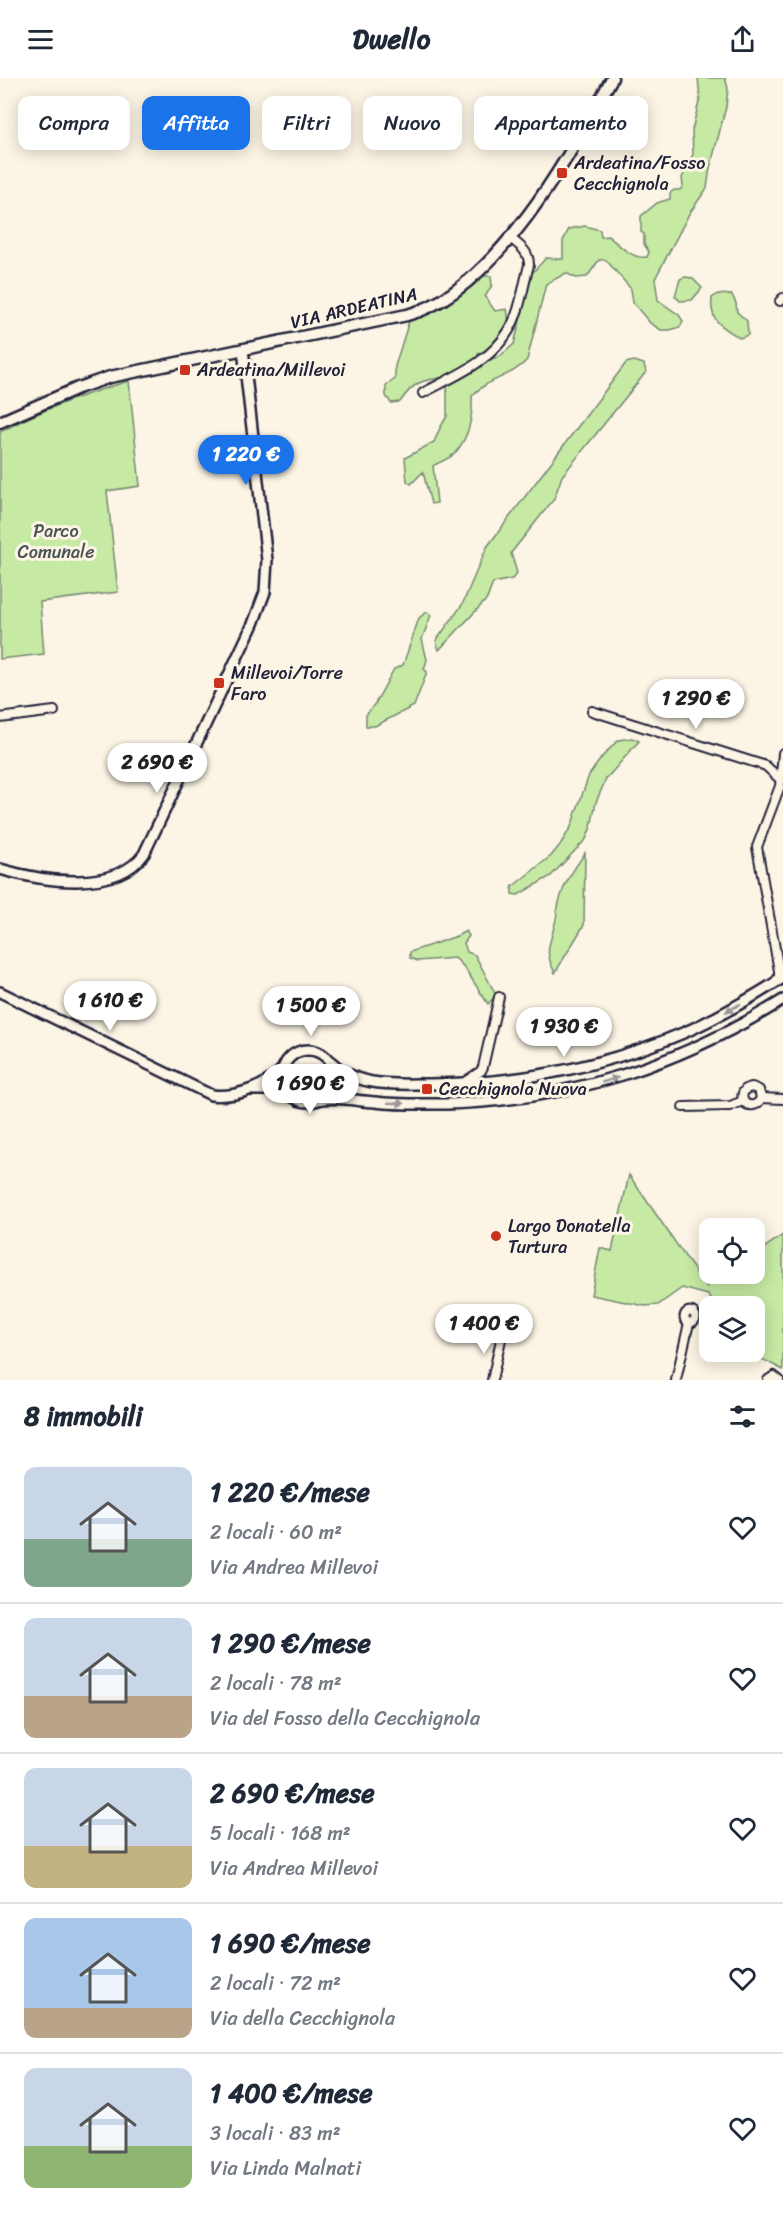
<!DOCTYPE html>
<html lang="it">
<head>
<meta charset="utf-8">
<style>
	body { margin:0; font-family:Sriracha,sans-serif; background:#f6f6f7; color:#1f2937; height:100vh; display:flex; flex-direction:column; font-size:22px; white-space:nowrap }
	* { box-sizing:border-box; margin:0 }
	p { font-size:20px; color:#747a83 }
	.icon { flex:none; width:33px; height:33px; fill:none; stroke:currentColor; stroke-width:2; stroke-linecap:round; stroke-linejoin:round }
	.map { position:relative; height:1302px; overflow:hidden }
	.side { display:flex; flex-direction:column; background:#fff; flex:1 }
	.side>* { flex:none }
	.top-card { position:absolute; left:18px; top:18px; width:747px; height:54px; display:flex; gap:12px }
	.buttons { position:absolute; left:699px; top:1140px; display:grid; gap:12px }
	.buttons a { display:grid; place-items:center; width:66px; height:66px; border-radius:12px; background:#fff; box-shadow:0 3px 15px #0003; font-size:30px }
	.price { position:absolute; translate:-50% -51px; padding:0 14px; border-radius:21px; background:#fff; color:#222; font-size:20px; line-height:39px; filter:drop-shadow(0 2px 3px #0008) }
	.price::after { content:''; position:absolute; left:50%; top:36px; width:18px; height:14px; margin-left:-9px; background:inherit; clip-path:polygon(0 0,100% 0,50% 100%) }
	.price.on { background:#1a73e8; color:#fff }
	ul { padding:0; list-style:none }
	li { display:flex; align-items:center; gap:18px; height:150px; padding:0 24px }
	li+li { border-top:2px solid #e0e1e3 }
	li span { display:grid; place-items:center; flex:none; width:168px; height:120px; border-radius:12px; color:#555 }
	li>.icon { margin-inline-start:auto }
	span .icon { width:72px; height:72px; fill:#fffc; stroke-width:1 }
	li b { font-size:26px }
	h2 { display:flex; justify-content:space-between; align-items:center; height:72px; padding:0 24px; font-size:26px }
	.tag { padding:0 21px; border-radius:12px; background:#fff; box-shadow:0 3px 15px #0003; font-size:21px; line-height:54px }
	.tag.on { background:#1a73e8; color:#fff }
	header { display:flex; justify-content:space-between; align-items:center; height:78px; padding:0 24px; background:#fff; font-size:27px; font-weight:700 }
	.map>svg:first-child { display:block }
	.green { fill:#c6eaa4; stroke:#748670; stroke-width:1.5 }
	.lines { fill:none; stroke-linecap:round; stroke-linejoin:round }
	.minor-casing { stroke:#22223b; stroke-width:12 }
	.tertiary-casing { stroke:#22223b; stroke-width:14 }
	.secondary-casing { stroke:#22223b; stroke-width:15 }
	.minor { stroke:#fcf5e5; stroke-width:8 }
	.tertiary { stroke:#fcf5e5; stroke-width:9 }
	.secondary { stroke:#fcf5e5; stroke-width:10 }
	.oneway { fill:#9a9698 }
	.poi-dot { fill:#c8321e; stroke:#fcf5e5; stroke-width:2 }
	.labels { text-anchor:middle; stroke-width:6; stroke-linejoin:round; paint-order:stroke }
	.poi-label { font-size:18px; fill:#22223b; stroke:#fcf5e5; text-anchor:start }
	.street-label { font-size:18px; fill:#22223b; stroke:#fcf5e5 }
	.park-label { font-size:18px; fill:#4b5455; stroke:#fcf5e5 }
</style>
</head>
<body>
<header><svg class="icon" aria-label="menu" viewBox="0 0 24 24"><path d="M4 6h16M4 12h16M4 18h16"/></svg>Dwello<svg class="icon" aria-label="share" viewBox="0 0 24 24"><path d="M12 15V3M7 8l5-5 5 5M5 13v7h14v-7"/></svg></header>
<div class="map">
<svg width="783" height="1302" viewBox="0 0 783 1302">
	<rect width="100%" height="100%" fill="#fcf5e5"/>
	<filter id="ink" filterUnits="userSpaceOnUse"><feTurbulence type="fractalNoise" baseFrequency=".0167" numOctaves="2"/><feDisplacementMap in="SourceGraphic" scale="12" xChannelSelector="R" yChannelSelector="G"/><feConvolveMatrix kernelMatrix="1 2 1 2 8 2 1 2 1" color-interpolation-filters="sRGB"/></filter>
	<g filter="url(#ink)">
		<g class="green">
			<path d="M698,0H725L728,10L726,29L710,90L707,110L689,136L655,201L658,222L679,237L683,243L680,249L670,252H661L650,245L633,225L631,211L606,182H599L587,199L576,200L566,195L546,206L527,282C512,299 486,301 472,318C473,338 469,360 454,376C449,381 439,384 433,388L437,425L431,426L423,394L411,406L407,403L405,380L434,364L440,350L447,338V307L444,300C422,301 413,305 400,324L391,325L386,318V308L395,301V288L409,243L441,230L484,198H491L492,207L485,219L495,233L507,231C513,259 500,264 478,276L477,284L499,279L514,266L532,195L546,180L563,181V163L569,151L585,148L600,152L601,159L608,158C618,166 633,182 647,179L649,174L644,166V156L641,154V138L657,125L670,121V115L674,112H680L683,108L682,100L693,76L692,52L700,20Z"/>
			<path d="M685,199L692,200L702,210L692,222L680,223L675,218L680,201Z"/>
			<path d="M718,216L732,217L736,225L737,234L747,243L748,257L740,260C723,249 709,244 712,220Z"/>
			<path d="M634,283L644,286L646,294L562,398L554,421L511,475L517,495L512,501L493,505L487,521L439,572L436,563L462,527L487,469L626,285Z"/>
			<path d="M129,303L140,408L107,413L118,514L40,524L44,576L0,581V354C41,332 84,316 129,303Z"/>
			<path d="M427,534L431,537L422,561L427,582L424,591L427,594L414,628L375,648H366V637L376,624L394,591L403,587L419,540Z"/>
			<path d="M632,660L639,663L606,701L596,724L591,749L586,761L551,798L518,817L512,816V809L551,778L560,767L571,749L589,697L602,679L618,662Z"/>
			<path d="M585,775L584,847L555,895C544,873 549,870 554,849C557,840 557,830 560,821C565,803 575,790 585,775Z"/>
			<path d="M466,853L469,858L464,865L467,874L475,877L496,917L488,926L464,889L455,880L418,883L410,880V874L457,858Z"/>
			<path d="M629,1097L706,1209L726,1196H754L755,1176L783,1157V1292L749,1274H754V1228H716L708,1217L682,1210L658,1227L645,1228L591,1217L600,1170L612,1173Z"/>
		</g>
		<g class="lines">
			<defs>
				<g id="minor">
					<path d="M780,223L783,220"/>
					<path d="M423,315C454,298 489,285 508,254C520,235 523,209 529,187C529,173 520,168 509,159"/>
					<path d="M592,633L766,688L781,702"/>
					<path d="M0,640L54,633"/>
					<path d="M774,905L779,899V893L757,769L780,708L783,675"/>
					<path d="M463,1005L481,993L483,989L499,919"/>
					<path d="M761,1020L783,1021"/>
					<path d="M743,1023C741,1015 744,1010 752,1009L759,1012L761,1020"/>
					<path d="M743,1023C749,1030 758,1028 761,1020"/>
					<path d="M683,1029L730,1028L743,1023"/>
					<circle cx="690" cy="1239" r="5.5"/>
					<path d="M492,1302L502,1257"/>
					<path d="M676,1302L689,1245"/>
					<path d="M768,1302L774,1298L779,1302"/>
				</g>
				<g id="tertiary">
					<path d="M0,791C41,803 115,816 144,776L253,546L265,514L267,482L243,271"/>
					<path d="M0,914L211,1017C234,1020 269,1009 284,989"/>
					<circle cx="308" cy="998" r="26"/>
					<path d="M330,983C358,1010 392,1006 429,1006C517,1006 601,990 683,955C718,940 751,920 783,900"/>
					<path d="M253,1012H270L292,1018"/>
					<path d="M317,1022C337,1018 355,1023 375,1024C399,1027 424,1026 448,1026C571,1022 679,987 783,922"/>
				</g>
				<path id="secondary" d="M0,344L78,310L110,299L407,237C494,215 572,75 612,0"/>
			</defs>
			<use href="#minor" class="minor-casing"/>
			<use href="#tertiary" class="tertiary-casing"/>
			<use href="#secondary" class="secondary-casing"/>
			<use href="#minor" class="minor"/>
			<use href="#tertiary" class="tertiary"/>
			<use href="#secondary" class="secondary"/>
		</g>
		<defs><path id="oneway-solid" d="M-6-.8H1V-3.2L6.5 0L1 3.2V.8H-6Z" transform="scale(1.5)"/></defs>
		<g class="oneway">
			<use href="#oneway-solid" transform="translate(733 930) rotate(151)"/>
			<use href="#oneway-solid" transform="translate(610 1002) rotate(-16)"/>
			<use href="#oneway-solid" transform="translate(396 1025) rotate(1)"/>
		</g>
	</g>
	<g class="poi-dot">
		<rect x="556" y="89" width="12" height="12" rx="3"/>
		<rect x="179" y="286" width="12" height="12" rx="3"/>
		<rect x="213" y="599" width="12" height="12" rx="3"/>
		<rect x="421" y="1005" width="12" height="12" rx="3"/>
		<circle cx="496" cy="1158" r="6"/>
	</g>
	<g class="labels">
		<g class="poi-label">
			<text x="574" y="91">Ardeatina/Fosso<tspan x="574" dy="21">Cecchignola</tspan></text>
			<text x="197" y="298">Ardeatina/Millevoi</text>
			<text x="231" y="601">Millevoi/Torre<tspan x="231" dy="21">Faro</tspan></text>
			<text x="439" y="1017">Cecchignola Nuova</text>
			<text x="508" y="1154">Largo Donatella<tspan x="508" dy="21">Turtura</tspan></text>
		</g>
		<g class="street-label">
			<text transform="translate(354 230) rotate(-13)" y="6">VIA ARDEATINA</text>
		</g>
		<g class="park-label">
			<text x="56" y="459">Parco<tspan x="56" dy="21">Comunale</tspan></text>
		</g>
	</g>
</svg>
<div class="buttons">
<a><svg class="icon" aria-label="locate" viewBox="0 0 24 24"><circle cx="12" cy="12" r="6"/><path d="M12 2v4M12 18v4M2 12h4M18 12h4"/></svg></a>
<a><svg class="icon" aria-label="layers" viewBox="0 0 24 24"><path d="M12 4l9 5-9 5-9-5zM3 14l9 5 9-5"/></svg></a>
</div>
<b class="price on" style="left:246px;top:408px">1 220 €</b>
<b class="price" style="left:696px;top:652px">1 290 €</b>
<b class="price" style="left:157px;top:716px">2 690 €</b>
<b class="price" style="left:110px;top:954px">1 610 €</b>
<b class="price" style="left:311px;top:959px">1 500 €</b>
<b class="price" style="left:564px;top:980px">1 930 €</b>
<b class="price" style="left:310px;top:1037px">1 690 €</b>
<b class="price" style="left:484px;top:1277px">1 400 €</b>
<div class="top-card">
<a class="tag">Compra</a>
<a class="tag on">Affitta</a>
<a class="tag">Filtri</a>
<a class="tag">Nuovo</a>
<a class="tag">Appartamento</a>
</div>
</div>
<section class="side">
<h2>8 immobili<svg class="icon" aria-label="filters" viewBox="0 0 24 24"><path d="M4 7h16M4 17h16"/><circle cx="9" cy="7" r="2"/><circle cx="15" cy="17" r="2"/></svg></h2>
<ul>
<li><span style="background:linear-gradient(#c9d6e8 60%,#7fa58c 0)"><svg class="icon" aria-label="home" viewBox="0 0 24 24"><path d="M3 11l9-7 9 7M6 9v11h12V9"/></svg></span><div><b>1 220 €/mese</b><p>2 locali · 60 m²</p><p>Via Andrea Millevoi</p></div><svg class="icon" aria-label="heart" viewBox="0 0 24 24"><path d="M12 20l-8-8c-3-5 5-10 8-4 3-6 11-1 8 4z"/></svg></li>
<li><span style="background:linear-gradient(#c9d6e8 65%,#b9a48a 0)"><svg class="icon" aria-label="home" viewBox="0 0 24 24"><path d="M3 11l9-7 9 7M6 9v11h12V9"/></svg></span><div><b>1 290 €/mese</b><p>2 locali · 78 m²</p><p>Via del Fosso della Cecchignola</p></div><svg class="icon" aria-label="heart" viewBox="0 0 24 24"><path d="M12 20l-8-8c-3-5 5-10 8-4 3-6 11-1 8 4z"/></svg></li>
<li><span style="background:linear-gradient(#c9d6e8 65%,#c2b280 0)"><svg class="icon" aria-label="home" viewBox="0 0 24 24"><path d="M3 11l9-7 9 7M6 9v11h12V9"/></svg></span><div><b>2 690 €/mese</b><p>5 locali · 168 m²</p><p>Via Andrea Millevoi</p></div><svg class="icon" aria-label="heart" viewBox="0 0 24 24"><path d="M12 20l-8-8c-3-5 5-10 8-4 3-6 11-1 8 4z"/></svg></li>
<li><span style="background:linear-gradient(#a9c7e8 75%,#b9a48a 0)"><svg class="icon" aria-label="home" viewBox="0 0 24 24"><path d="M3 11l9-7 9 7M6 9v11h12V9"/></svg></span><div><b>1 690 €/mese</b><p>2 locali · 72 m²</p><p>Via della Cecchignola</p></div><svg class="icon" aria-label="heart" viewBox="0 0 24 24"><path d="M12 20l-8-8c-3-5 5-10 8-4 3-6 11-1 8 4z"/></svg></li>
<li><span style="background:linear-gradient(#c9d6e8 65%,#8fb573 0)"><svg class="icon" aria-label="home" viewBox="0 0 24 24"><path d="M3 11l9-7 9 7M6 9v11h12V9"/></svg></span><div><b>1 400 €/mese</b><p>3 locali · 83 m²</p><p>Via Linda Malnati</p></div><svg class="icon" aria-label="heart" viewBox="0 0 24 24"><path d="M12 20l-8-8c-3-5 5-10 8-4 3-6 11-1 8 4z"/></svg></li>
</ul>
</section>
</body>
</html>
